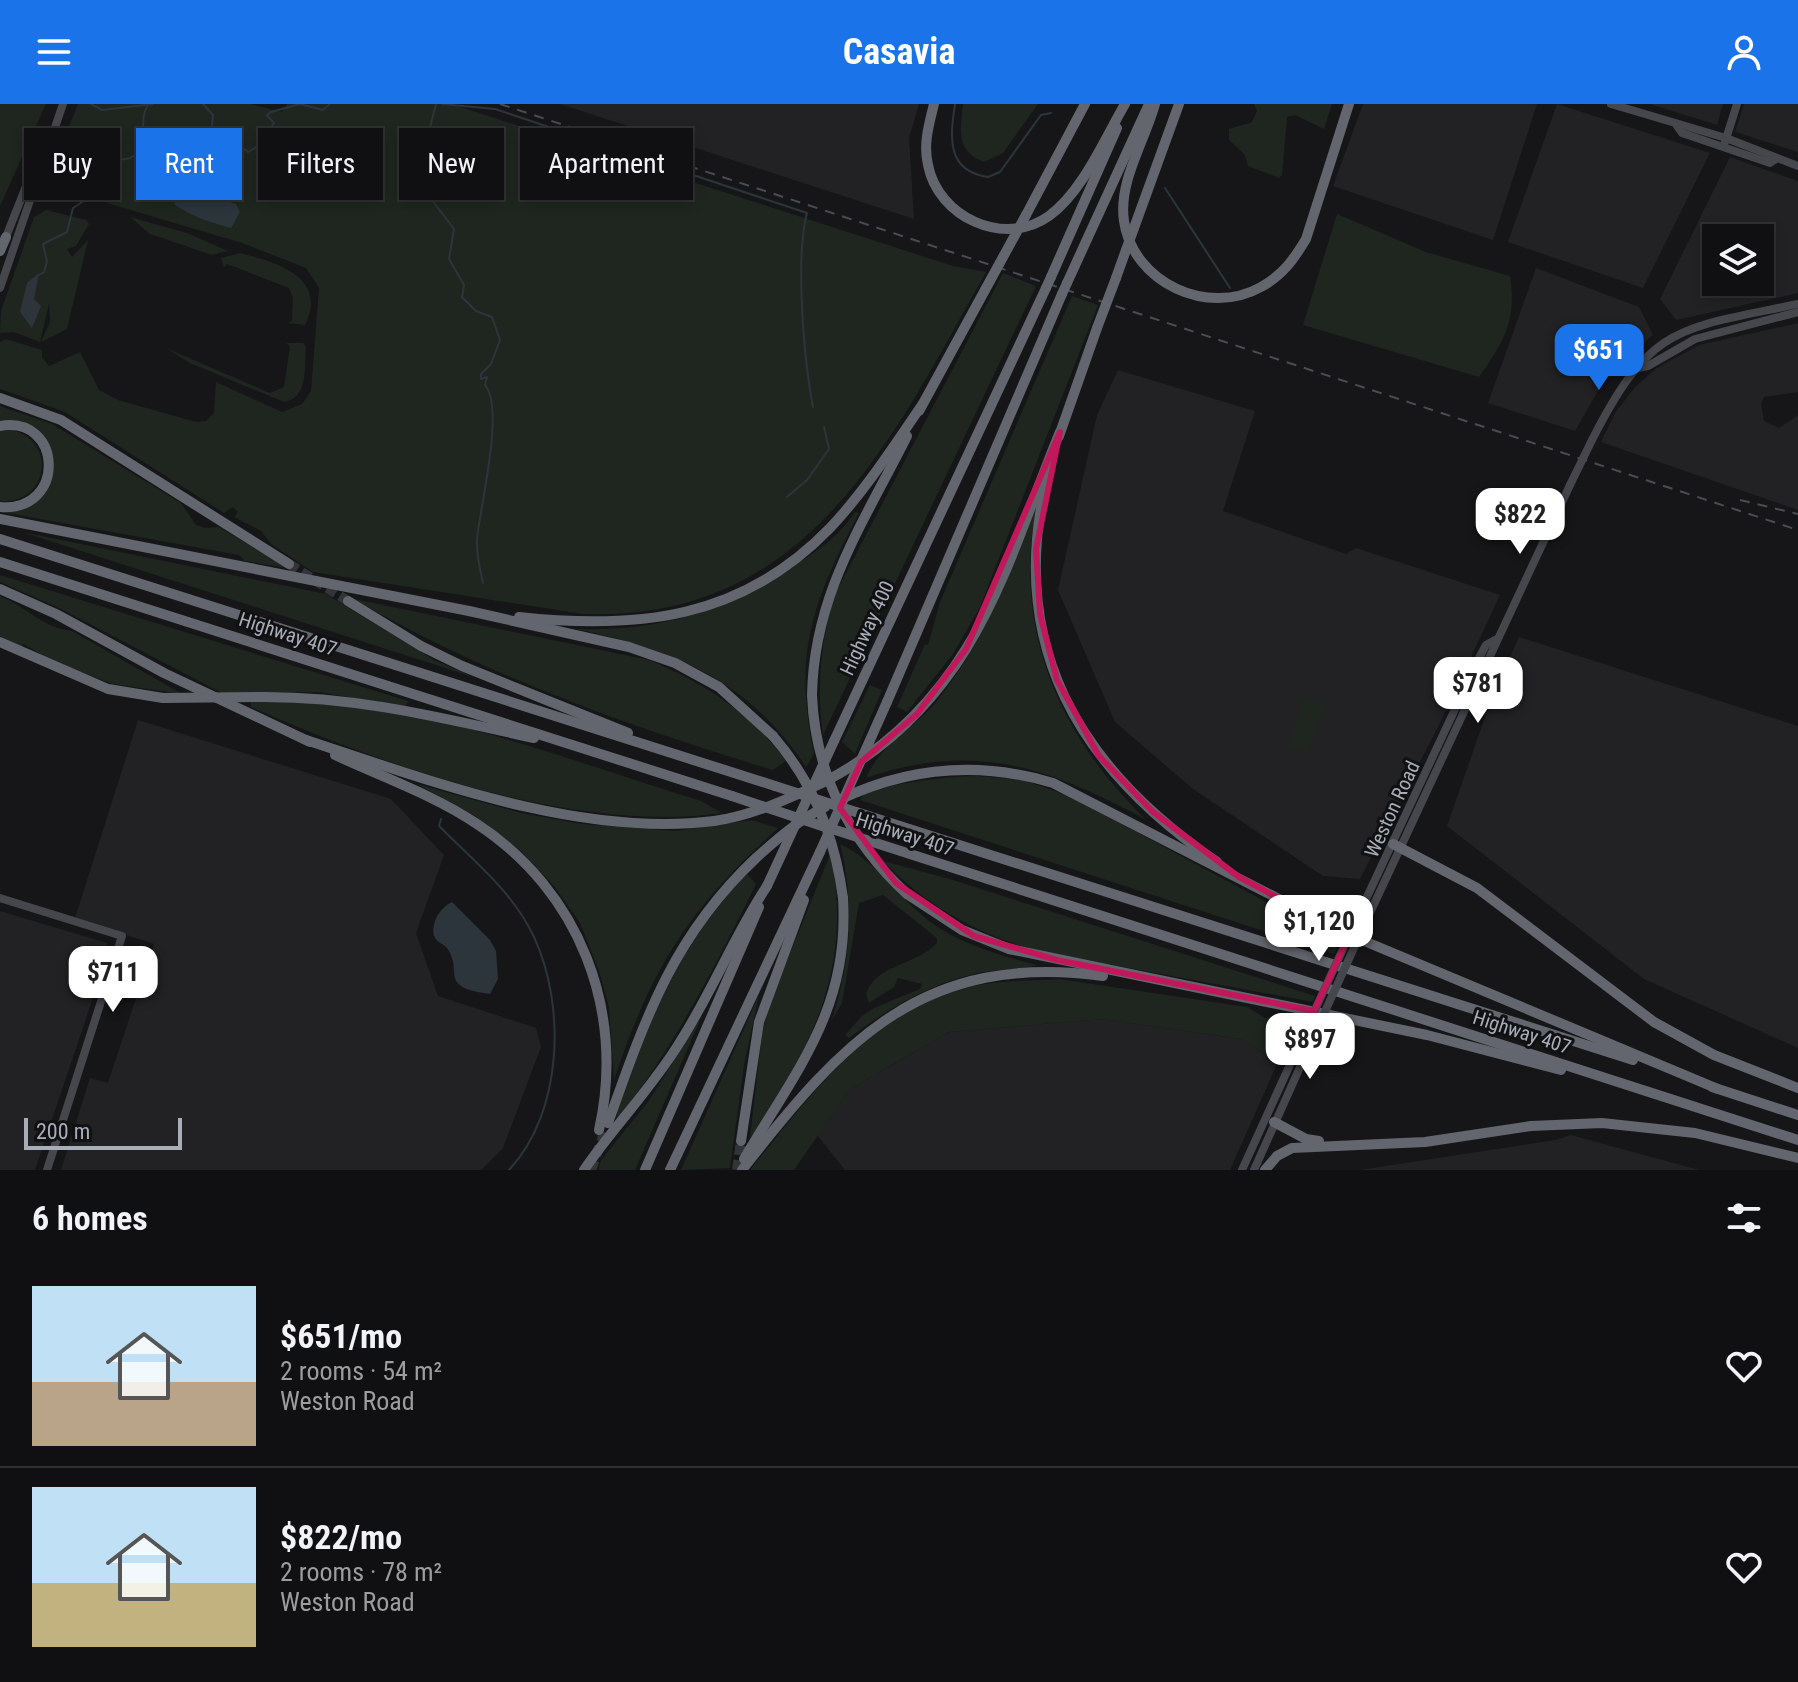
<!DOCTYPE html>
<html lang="en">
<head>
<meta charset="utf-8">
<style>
	body { margin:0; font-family:"Roboto Condensed",sans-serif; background:#1e1e20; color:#f1f3f6; height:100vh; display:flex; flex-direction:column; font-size:30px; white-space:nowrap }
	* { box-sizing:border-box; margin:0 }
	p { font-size:26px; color:#9c9d9f }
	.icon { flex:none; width:44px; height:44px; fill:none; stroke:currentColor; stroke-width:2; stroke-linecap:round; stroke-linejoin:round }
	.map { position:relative; height:1066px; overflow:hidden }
	.panel { display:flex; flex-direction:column; background:#101012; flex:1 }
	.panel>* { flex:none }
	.guide { position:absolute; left:24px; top:24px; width:800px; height:72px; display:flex; gap:16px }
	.controls { position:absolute; left:1702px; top:120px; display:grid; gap:16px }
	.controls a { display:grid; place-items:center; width:72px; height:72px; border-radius:0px; background:#101012; box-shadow:0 4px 12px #0003,0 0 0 2px #303032; font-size:40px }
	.scale { position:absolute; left:24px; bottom:20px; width:158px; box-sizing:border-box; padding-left:8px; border:4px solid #a8adb8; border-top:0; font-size:22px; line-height:28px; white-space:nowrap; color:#a8adb8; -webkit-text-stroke:6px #111113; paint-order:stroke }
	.price { position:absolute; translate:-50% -68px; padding:0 18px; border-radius:16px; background:#fff; color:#222; font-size:26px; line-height:52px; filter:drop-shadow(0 2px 4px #0008) }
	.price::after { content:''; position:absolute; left:50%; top:48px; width:24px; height:18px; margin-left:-12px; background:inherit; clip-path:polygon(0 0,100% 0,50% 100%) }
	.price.on { background:#1a73e8; color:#fff }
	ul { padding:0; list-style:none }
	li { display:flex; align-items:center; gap:24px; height:200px; padding:0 32px }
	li+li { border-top:2px solid #303032 }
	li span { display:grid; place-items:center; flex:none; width:224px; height:160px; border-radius:0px; color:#555 }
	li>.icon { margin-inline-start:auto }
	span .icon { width:96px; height:96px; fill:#fffc; stroke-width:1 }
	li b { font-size:34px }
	h2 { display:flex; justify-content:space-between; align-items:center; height:96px; padding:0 32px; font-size:34px }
	.chip { padding:0 28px; border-radius:0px; background:#101012; box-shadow:0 4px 12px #0003,0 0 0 2px #303032; font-size:28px; line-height:72px }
	.chip.on { background:#1a73e8; color:#fff }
	header { display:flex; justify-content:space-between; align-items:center; height:104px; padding:0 32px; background:#1a73e8; color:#fff; font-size:36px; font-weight:700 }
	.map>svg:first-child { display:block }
	.built { fill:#222225; fill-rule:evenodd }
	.green { fill:#1e261f }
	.water { fill:#2c353c }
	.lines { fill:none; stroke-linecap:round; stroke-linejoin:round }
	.stream { stroke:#2c353c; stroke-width:2 }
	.highway-tunnel { stroke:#333438; stroke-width:10; stroke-dasharray:10 5; stroke-linecap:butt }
	.secondary { stroke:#45474d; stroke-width:8 }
	.highway { stroke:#63666e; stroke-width:10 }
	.rail { stroke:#4a4c52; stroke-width:2; stroke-dasharray:10 8; stroke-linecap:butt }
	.secondary-bridge { stroke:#45474d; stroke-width:8 }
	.highway-bridge { stroke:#63666e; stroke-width:10 }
	.marked { fill:none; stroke:#c2185b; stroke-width:6; stroke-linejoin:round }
	.labels { text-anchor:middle; stroke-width:6; stroke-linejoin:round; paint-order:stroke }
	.street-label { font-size:20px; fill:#a8adb8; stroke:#111113 }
</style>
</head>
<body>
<header><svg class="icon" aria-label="menu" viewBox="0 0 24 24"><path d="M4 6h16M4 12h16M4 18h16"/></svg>Casavia<svg class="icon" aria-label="person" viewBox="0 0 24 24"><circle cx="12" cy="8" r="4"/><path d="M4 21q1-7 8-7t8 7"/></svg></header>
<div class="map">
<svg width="1798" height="1066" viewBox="0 0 1798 1066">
	<rect width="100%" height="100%" fill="#161618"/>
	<g class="built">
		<path d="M560,0H919L909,34L914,115Z"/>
		<path d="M1363,0H1537L1493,136L1333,82Z"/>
		<path d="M1557,0L1710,49L1643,184L1508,138Z"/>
		<path d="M1650,0H1723L1717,21Z"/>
		<path d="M1744,0H1798V48L1735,28Z"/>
		<path d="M1730,53L1798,77V189L1676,216L1660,195ZM1760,134V178H1716V134Z"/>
		<path d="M1536,164L1639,203L1653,231L1606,273L1575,327L1488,299Z"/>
		<path d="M1798,219V288L1764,293L1761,300L1764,317L1779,324L1798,311V406L1601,338L1615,309L1635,283L1657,264L1699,241Z"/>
		<path d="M1118,266L1255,307L1223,407L1346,450L1356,444L1500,491L1443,613L1360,775L1323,772L1193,685L1115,618L1058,486L1097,311Z"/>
		<path d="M1519,533L1798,622V944L1644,875L1447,722L1491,596Z"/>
		<path d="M138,616L391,695L444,751L416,829L438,892L536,924L541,943L503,1044L481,1066H61L90,974L108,979L154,840L75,814Z"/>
		<path d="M0,807L107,839L108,849L35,1066H0Z"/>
		<path d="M1103,915L1242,935L1278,958L1230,1066H845L817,1031L850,985L949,928Z"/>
		<path d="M1571,1031L1699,1066H1360L1555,1036Z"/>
	</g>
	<g class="green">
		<path d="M0,0H46L0,102Z"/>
		<path d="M78,0H250L282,8L287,0H451L953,162L986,168C891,337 808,518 583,510L313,468L271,440L261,427L234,413L238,408L233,403L224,409L65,308L0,285V238L6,235L42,246V253L49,262L80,248L99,286L118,296L196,318L206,317L214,309L216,278L282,308L302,300L311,287L319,184L306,164L242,139L107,99L108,95L46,80Z"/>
		<path d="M963,0H1038L1003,49L984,58C956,47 960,28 963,0Z"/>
		<path d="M1254,0H1332L1324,25L1295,11L1287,13L1282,71L1279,74L1248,62L1245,51L1229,36V25L1252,18L1257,7Z"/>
		<path d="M46,106L86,116L89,120L76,142L67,145L72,153L88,136L67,225L41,238L50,218L49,200L40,238L14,228L0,229L1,207L34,113Z"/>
		<path d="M1337,110L1426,148L1510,172C1517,216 1504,238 1479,273L1303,221Z"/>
		<path d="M130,113L187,129L228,147L212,151L150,130Z"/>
		<path d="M240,149C276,158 329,173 305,221L287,219L292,217L293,194L289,184L227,160L224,163L221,154Z"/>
		<path d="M1003,169L1036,182L823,631C816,583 821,538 834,492Z"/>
		<path d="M1072,192L1098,201L980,503L953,550L907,608L897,603L925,540L928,541L940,498Z"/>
		<path d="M286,239H303L306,243C304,263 309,294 284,298L190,259L166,244L270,289L284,283L290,242Z"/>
		<path d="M0,302L52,320L181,399L196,421L205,424L219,423L287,464L245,457L239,451L1,408C72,411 69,308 0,318Z"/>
		<path d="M12,326C59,338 47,401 0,397V327Z"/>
		<path d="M1038,395C1011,521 1056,627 1145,715C1048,664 976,636 866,674C880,641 913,625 936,598C984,539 1012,466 1038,395Z"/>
		<path d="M855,408L859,409C812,499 793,549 814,650L806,663C748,576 675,546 576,525C661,527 720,509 791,464C816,447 838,434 855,408Z"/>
		<path d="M22,428L326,490L434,556L473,573Z"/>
		<path d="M0,471L408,597L406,603L319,588L222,589L59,504L0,478Z"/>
		<path d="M0,492C27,503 43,524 72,527L182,590L113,580L50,556L24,540L20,543L0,532Z"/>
		<path d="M354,495L649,556C704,579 750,608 786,657L773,666C628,622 486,572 354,495Z"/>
		<path d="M870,581L882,586L855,650L842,638Z"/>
		<path d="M1305,592L1326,599L1307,649L1289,642Z"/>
		<path d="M251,597C296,598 341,598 385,606C492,625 597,665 701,697L722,709C576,730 384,662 251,603Z"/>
		<path d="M978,672L1023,676L1072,693L1340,838L1334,850L860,696L864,689C902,678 938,673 978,672Z"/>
		<path d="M417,680L521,709L582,720L676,727L751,716L778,724C689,805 652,862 614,976L609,903L599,867L580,819L554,782L521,747L475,712Z"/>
		<path d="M840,740C876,757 898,793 929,817C960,840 1001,852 1037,861C1016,867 992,865 970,871C925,882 885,907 849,934L845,931L862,912L874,904L920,885L922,880L898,874L894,883L869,899L866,890C876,860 917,861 937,839V834L883,791L859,799L842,899L831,918C851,858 855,802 840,740Z"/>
		<path d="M831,748C848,840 829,908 780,987C770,1003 761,1021 750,1034L762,930L770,899Z"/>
		<path d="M883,757L950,775L1315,892L1313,898L1037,847C976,829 928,803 883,757Z"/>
		<path d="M747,770L756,780C715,863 674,943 617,1016C615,1004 626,984 631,971C657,895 691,828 747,770Z"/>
		<path d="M1059,875L1247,903L1265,914L1282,909L1300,912L1299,917L1302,919L1278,958L1242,935L1103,915L949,928L850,985L794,1066H750C814,987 877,898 985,880C1009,876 1035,877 1059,875Z"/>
		<path d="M759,891L744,961L730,1064L681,1066Z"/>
		<path d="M701,914L635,1066H598L601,1056L648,998Z"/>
	</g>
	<g class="water">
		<path d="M181,87H197L236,100L240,108L231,124C212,119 190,112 174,100Z"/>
		<path d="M39,169L34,195L41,202L32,224L20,208L27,179Z"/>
		<path d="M452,798L490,836L496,847L498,875L490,890C437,883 464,868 447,844C443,839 438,840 434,832C431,818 440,804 452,798Z"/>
	</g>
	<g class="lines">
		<g class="stream">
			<path d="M91,0L102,6L153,0"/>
			<path d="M203,0L213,11L211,32L233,45L239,41L248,48L260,41L274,19L267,11L271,8L300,0L323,6L330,0"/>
			<path d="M436,0L427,35L429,70L425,87L454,125L449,155L464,181L462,193L476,207L492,213L500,236L491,260L481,270V275L487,273L485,281C505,304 480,403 477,435C476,450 480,465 483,479"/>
			<path d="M442,0L495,5L807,109C795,154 804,256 813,303"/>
			<path d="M955,0C950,33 946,67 988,73L1000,68L1041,11L1051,9"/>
			<path d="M1165,84L1230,184"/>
			<path d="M37,172L44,168L47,158L43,140L67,128L73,104L90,93V81L104,70L103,57C112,55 122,57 130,54C153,44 136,18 148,1"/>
			<path d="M787,393L807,376L829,345L824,323"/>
			<path d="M441,715L439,722C474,757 513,788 534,833C566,902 563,1008 509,1066"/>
		</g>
		<g class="highway-tunnel">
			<path d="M289,460L348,497"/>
			<path d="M591,1066L608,1019"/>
			<path d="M737,1066L741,1037"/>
		</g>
		<g class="secondary">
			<path d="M1611,0L1726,34L1798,62"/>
			<path d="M1677,22L1682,29L1770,59L1776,55"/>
			<path d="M1725,38L1737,0"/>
			<path d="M4,138L40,47L47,41"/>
			<path d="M0,184L63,0"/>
			<path d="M1638,264L1648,262L1695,235L1798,208"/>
			<path d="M1592,336C1651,220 1678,225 1798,200"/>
			<path d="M0,794L122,832L47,1066"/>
			<path d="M1359,810L1479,554L1486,541L1495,536"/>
			<path d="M1368,813L1570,381"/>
			<path d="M1242,1066L1308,921"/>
			<path d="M1254,1066L1318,923"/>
		</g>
		<g class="highway">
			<path d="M934,0C929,20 923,40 928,61C938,113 1004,144 1049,112C1083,87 1104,36 1125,0"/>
			<path d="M1155,0C1145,37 1118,78 1124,117C1133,179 1208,213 1261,183C1283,171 1294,155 1306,135L1349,0"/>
			<path d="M1026,111L1085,0"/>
			<path d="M1134,124L1179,0"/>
			<path d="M0,147L6,133"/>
			<path d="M1051,173L1117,24"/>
			<path d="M1116,174L1126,146"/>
			<path d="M1067,179L1149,0"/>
			<path d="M0,294L61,316L289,460"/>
			<path d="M919,307L985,186"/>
			<path d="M0,322C63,311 67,408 0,403"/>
			<path d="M1059,332L1097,224"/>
			<path d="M1048,370C1005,541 1079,664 1217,758"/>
			<path d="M0,415L469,507L629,543L675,559L719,583L773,632"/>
			<path d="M0,435L775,682"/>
			<path d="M0,458L732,692"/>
			<path d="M0,485L56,510L164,569L310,638"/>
			<path d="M348,497L421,542L462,562L628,629"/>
			<path d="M519,513C638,526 742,515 830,424C865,387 893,343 922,301"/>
			<path d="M0,538L108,585L163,594"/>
			<path d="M812,591C814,490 863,420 907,332"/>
			<path d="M265,593C360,593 442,614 534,634"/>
			<path d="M887,598L1062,190"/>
			<path d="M306,636C431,677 581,734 714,717C751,712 788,695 822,679C883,648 930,603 966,545C1007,479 1030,400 1060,328"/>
			<path d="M834,637L1046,184"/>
			<path d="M335,651C382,673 434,691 477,720C579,787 626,906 599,1026"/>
			<path d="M839,696C908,663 980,657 1053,679L1345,829L1718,985"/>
			<path d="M856,708L1633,956"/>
			<path d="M823,722L1798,1036"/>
			<path d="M1393,740L1477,784L1654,918L1714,951L1798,984"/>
			<path d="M907,790L962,826L1009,845L1427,931L1561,966"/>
			<path d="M1712,983L1798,1011"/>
			<path d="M1274,1018L1306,1035L1319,1037"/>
			<path d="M608,1019C645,915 673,832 756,754C777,735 800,715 825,703"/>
			<path d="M741,1037L759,918L804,796"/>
			<path d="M744,1055C797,965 850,904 843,794"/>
			<path d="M584,1066C614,1022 652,984 680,938C712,888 734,832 767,782"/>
			<path d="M645,1066L759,803"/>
			<path d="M670,1066L820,748"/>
			<path d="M742,1066C844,935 924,848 1103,872"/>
			<path d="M1265,1066L1277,1052L1292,1044L1425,1038L1531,1022L1602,1019L1695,1029L1798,1054"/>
		</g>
		<g class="rail">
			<path d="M500,0L1798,426"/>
			<path d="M1740,396L1798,410"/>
		</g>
		<g class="secondary-bridge">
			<path d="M1570,381L1592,336"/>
			<path d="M1308,921L1359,810"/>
			<path d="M1318,923L1368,813"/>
		</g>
		<g class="highway-bridge">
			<path d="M1126,146L1134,124"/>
			<path d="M1046,184L1051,173"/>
			<path d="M985,186L1026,111"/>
			<path d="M1062,190L1067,179"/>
			<path d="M1097,224L1116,174"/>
			<path d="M812,591C815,669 850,738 907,790"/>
			<path d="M163,594L265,593"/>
			<path d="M773,632C813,678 835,733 843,794"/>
			<path d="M775,682L856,708"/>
			<path d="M732,692L822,722"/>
			<path d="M820,748L887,598"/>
			<path d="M767,782L834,637"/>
		</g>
	</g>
	<path class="marked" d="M1060,328L1036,445L1040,510L1057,576L1099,652L1153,708L1239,773L1349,832L1314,907L1057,856L974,832L896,779L840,704L861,658L917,610L966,545Z"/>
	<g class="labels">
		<g class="street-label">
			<text transform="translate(867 524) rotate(-65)" y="7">Highway 400</text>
			<text transform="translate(288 530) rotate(18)" y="7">Highway 407</text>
			<text transform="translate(1392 705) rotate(-65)" y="7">Weston Road</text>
			<text transform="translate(905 730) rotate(18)" y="7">Highway 407</text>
			<text transform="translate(1522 928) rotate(18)" y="7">Highway 407</text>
		</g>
	</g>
</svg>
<div class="controls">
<a><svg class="icon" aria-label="layers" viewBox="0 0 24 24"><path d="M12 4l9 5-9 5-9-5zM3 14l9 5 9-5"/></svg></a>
</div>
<div class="scale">200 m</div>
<b class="price on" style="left:1599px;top:288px">$651</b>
<b class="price" style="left:1520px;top:452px">$822</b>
<b class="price" style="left:1478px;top:621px">$781</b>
<b class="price" style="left:1319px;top:859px">$1,120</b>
<b class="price" style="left:113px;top:910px">$711</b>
<b class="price" style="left:1310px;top:977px">$897</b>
<div class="guide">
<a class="chip">Buy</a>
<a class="chip on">Rent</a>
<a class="chip">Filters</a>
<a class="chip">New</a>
<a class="chip">Apartment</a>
</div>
</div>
<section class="panel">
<h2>6 homes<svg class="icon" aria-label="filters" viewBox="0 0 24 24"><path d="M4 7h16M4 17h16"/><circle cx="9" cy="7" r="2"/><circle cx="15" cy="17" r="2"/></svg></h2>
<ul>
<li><span style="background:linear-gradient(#bfe0f5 60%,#b9a48a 0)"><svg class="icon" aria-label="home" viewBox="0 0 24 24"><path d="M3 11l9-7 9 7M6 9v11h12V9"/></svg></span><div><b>$651/mo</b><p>2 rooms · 54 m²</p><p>Weston Road</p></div><svg class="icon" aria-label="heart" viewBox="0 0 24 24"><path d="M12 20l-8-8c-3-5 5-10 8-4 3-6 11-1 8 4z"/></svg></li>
<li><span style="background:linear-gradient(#bfe0f5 60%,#c2b280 0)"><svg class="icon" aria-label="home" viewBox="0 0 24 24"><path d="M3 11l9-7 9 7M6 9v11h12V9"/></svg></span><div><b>$822/mo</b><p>2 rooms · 78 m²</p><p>Weston Road</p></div><svg class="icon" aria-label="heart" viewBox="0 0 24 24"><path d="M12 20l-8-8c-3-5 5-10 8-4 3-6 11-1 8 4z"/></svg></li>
</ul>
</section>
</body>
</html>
